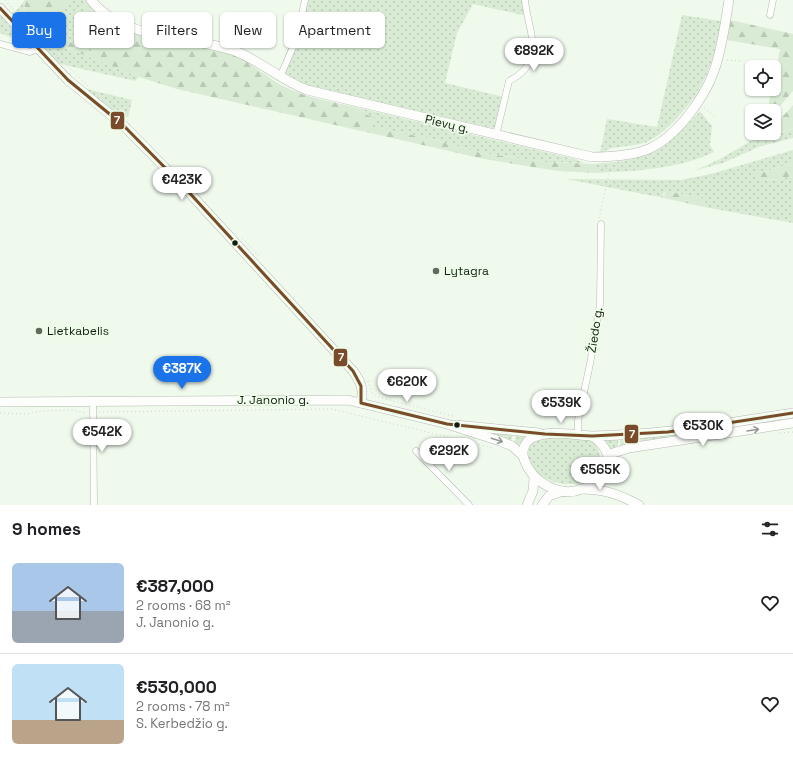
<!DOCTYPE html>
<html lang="en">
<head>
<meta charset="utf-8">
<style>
	body { margin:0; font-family:"Space Grotesk",sans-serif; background:#f2f2f2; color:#202124; height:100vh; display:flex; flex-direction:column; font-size:15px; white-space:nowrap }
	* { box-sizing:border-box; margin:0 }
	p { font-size:13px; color:#757577 }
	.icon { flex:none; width:22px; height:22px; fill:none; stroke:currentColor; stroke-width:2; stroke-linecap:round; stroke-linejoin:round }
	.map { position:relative; height:505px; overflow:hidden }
	.drawer { display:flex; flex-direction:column; background:#fff; flex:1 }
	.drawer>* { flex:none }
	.banner { position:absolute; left:12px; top:12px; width:400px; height:36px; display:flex; gap:8px }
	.fabs { position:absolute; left:745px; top:60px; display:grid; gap:8px }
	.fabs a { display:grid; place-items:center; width:36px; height:36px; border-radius:6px; background:#fff; box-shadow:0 1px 3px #0004; font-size:20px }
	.price { position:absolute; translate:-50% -34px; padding:0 9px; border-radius:14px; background:#fff; color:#222; font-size:13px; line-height:26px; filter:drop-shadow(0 1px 2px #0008) }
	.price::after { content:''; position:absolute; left:50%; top:24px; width:12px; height:9px; margin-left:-6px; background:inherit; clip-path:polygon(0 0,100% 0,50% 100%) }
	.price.selected { background:#1a73e8; color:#fff }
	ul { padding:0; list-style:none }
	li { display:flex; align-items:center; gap:12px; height:100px; padding:0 12px }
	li+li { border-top:1px solid #e0e0e0 }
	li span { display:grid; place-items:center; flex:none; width:112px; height:80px; border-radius:6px; color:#555 }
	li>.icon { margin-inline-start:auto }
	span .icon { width:48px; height:48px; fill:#fffc; stroke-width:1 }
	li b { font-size:17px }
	h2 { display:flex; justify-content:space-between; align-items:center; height:48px; padding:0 12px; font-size:17px }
	.tag { padding:0 14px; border-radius:6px; background:#fff; box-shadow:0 1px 3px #0004; font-size:14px; line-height:36px }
	.tag.selected { background:#1a73e8; color:#fff }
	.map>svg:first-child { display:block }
	.grass { fill:url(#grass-dots) }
	.forest { fill:url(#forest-firs) }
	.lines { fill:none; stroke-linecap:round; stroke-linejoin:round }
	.street-casing { stroke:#b4bbb2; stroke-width:7 }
	.secondary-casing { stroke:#b4bbb2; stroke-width:10 }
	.path { stroke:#d1d4d1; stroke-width:1; stroke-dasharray:1 3; stroke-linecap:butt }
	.street { stroke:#fdfefc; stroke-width:6 }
	.secondary { stroke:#fdfefc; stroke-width:9 }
	.bus-1-casing { stroke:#ecfee7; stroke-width:6 }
	.bus-1 { stroke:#7a4b2a; stroke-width:3 }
	.oneway { stroke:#959894 }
	.bus-dot { fill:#161c14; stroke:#ecfee7; stroke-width:1.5 }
	.poi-dot { fill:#626960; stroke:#ecfee7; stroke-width:1.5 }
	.labels { text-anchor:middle; stroke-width:3.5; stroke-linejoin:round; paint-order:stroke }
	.street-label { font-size:12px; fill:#161c14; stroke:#ecfee7 }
	.poi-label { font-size:12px; fill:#161c14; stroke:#ecfee7; text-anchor:start }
	.line-badge { stroke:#ecfee7; stroke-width:1.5 }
	.badge-label { font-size:11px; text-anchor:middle; font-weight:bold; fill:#fff }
</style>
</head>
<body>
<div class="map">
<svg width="793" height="505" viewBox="0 0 793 505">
	<defs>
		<pattern id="grass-dots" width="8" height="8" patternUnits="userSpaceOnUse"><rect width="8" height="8" fill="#d9ebd4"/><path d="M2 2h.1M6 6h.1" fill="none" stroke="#bac9b5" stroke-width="1.8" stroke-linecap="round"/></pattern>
		<pattern id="forest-firs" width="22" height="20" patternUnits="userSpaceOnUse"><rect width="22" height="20" fill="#d9ebd4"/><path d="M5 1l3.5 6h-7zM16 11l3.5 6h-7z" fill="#bac9b5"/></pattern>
	</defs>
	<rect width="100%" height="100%" fill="#eff9ec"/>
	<g class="grass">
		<path d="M25,0L24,19L64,47L139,77L135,81L56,63L10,13L17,10Z"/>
		<path d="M68,0H86L88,3L84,5C92,26 104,30 93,53L68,41L58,33L56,19L59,8L69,3Z"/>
		<path d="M302,0H525L527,16L473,4L457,33L445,83L504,97L497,129L308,86L279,72L294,33Z"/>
		<path d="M0,15L25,43L0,33Z"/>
		<path d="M682,15L721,21C713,62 707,86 678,117C670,126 658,137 647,142C631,148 615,144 600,153L607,119L657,127Z"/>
		<path d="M79,87L132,100L128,117L117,114Z"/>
		<path d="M359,108L575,159L584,163L546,162L481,153L432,139L373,127V124L359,112Z"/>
		<path d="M700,111L712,126L710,145L714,152C679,169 635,171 596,173L593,164C648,161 664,151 700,111Z"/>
		<path d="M793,128V138L761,146L723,163L696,170L720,159L763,134L765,138H769Z"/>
		<path d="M793,150V163L757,174L765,181L793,176V223L704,207L705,202L702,198L665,191L663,194L664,198L566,179L681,180L711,174Z"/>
		<path d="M775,420L776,422L620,446V438Z"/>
		<path d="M471,430L513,434L511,441Z"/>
		<path d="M516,435L524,437L521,445L514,443Z"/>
		<path d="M544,438L586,439C594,442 600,448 600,457C601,465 598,470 592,476C570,497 515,474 531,444Z"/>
		<path d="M618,438V446L609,449L606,439Z"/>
	</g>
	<g class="forest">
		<path d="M25,0H68L69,3L59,8L56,19L58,33L68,41L93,53C103,31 92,25 84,5L88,3C123,46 187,35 234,55C252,63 266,77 283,86C306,98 334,102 359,108V112L378,119V121L373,124V127L432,139L481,153L546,162L593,164L596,173L558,171L484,159L177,89L139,77L64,47L43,33H35L24,19Z"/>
		<path d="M730,20L793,34V91L774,113V111H767L772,89H774V79L780,49L726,40Z"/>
		<path d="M793,105V128L765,138L763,134L774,133V126Z"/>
		<path d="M793,163V176L765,181L757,178V174Z"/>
		<path d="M665,191L702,198L705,202L704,207L664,198Z"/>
	</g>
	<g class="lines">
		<defs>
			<g id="street">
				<path d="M770,15L773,0"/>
				<path d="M0,44L30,52L39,49"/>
				<path d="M280,77L297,38L305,0"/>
				<path d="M496,135L509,81C548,61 528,33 525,0"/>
				<path d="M93,401L94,505"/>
				<path d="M578,435V420L590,364L600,304L601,224"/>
				<path d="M416,451L469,505"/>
			</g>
			<g id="secondary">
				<path d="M91,0C123,41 189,35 235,51C259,60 281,80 307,90L592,157C609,157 629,156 646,150C675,139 704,99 714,71C722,49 725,24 729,0"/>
				<path d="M0,8L68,80L123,125L185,188L353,371C361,382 364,389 361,403"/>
				<path d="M0,402L348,400L447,424L500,441L512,446L522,455"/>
				<path d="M456,425L539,433"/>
				<path d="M592,436C598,440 603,444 606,451C612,466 596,485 582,489C559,498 532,482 524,459C521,451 525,440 534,437C551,430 573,435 591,436C605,436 620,435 634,434C687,431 740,421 793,413"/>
				<path d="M607,460L613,453L629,448L793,423"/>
				<path d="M583,489C607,490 618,494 639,505"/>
				<path d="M527,505L533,491L534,478"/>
				<path d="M542,505L549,496L563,491"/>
			</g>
		</defs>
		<use href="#street" class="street-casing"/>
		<use href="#secondary" class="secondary-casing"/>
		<g class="path">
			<path d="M5,0L22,19"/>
			<path d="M56,55L88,86"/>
			<path d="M727,60L740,61"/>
			<path d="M704,108L714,116"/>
			<path d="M605,190C619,175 639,185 657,183C693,180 730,174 765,163C775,160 783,154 793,152"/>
			<path d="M599,218L610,170L602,165"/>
			<path d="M242,238L260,257"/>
			<path d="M368,381L372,393L378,397L453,416"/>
			<path d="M731,410V414"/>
			<path d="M99,412L332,409L493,448"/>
			<path d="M0,413L26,414L41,411L72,410L86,413"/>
			<path d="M780,433L793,432"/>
		</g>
		<use href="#street" class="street"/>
		<use href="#secondary" class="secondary"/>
		<defs>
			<path id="bus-1" d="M0,8L68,80L123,125L185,188L353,371L361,386V403L447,424L545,434L592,436L668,432L793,413"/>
		</defs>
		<use href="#bus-1" class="bus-1-casing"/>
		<use href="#bus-1" class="bus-1"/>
	</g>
	<defs><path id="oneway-shaft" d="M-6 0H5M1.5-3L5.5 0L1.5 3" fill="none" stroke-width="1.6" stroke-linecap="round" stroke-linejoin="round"/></defs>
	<g class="oneway">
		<use href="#oneway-shaft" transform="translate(753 430) rotate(-9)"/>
		<use href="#oneway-shaft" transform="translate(497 440) rotate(18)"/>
	</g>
	<g class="bus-dot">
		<circle cx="235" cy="243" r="3.5"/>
		<circle cx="457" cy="425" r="3.5"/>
	</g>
	<g class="poi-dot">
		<circle cx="436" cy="271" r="4"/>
		<circle cx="39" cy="331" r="4"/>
	</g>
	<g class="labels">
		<g class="street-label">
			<text transform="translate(447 124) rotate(13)" y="4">Pievų g.</text>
			<text transform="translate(595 330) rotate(-81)" y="4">Žiedo g.</text>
			<text x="273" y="404">J. Janonio g.</text>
		</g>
		<g class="poi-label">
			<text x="444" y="275">Lytagra</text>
			<text x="47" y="335">Lietkabelis</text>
		</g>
	</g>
	<g class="line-badge">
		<rect x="110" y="111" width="15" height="19" rx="4" fill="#7a4b2a"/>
		<rect x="333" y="348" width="15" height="19" rx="4" fill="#7a4b2a"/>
		<rect x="624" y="424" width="15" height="20" rx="4" fill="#7a4b2a"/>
	</g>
	<g class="badge-label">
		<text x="117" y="124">7</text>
		<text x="341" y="361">7</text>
		<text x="632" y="438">7</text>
	</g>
</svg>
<div class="fabs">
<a><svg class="icon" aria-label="locate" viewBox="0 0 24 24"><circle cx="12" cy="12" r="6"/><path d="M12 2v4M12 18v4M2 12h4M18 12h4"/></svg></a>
<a><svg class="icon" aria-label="layers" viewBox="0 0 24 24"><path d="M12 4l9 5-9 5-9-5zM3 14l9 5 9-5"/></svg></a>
</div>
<b class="price" style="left:534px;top:72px">€892K</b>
<b class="price" style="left:182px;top:201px">€423K</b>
<b class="price selected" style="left:182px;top:390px">€387K</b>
<b class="price" style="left:407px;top:403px">€620K</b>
<b class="price" style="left:561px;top:424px">€539K</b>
<b class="price" style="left:703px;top:447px">€530K</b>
<b class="price" style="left:102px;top:453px">€542K</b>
<b class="price" style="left:449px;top:472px">€292K</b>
<b class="price" style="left:600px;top:491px">€565K</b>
<div class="banner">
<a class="tag selected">Buy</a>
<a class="tag">Rent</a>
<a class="tag">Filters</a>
<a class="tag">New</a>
<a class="tag">Apartment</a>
</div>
</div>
<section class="drawer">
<h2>9 homes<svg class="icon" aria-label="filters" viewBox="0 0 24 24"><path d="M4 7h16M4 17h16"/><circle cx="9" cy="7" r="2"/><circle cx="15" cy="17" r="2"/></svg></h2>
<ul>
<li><span style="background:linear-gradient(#a9c7e8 60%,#9aa5b1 0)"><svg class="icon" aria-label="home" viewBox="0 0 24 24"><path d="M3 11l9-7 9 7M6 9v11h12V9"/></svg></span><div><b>€387,000</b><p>2 rooms · 68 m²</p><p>J. Janonio g.</p></div><svg class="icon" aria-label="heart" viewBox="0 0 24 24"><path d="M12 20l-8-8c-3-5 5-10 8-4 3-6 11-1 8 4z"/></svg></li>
<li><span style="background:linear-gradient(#bfe0f5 70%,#b9a48a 0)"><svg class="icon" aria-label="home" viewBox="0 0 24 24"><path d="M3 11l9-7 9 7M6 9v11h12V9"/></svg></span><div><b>€530,000</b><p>2 rooms · 78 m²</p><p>S. Kerbedžio g.</p></div><svg class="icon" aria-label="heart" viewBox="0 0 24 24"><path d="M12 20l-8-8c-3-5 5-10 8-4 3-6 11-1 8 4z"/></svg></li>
</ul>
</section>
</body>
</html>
